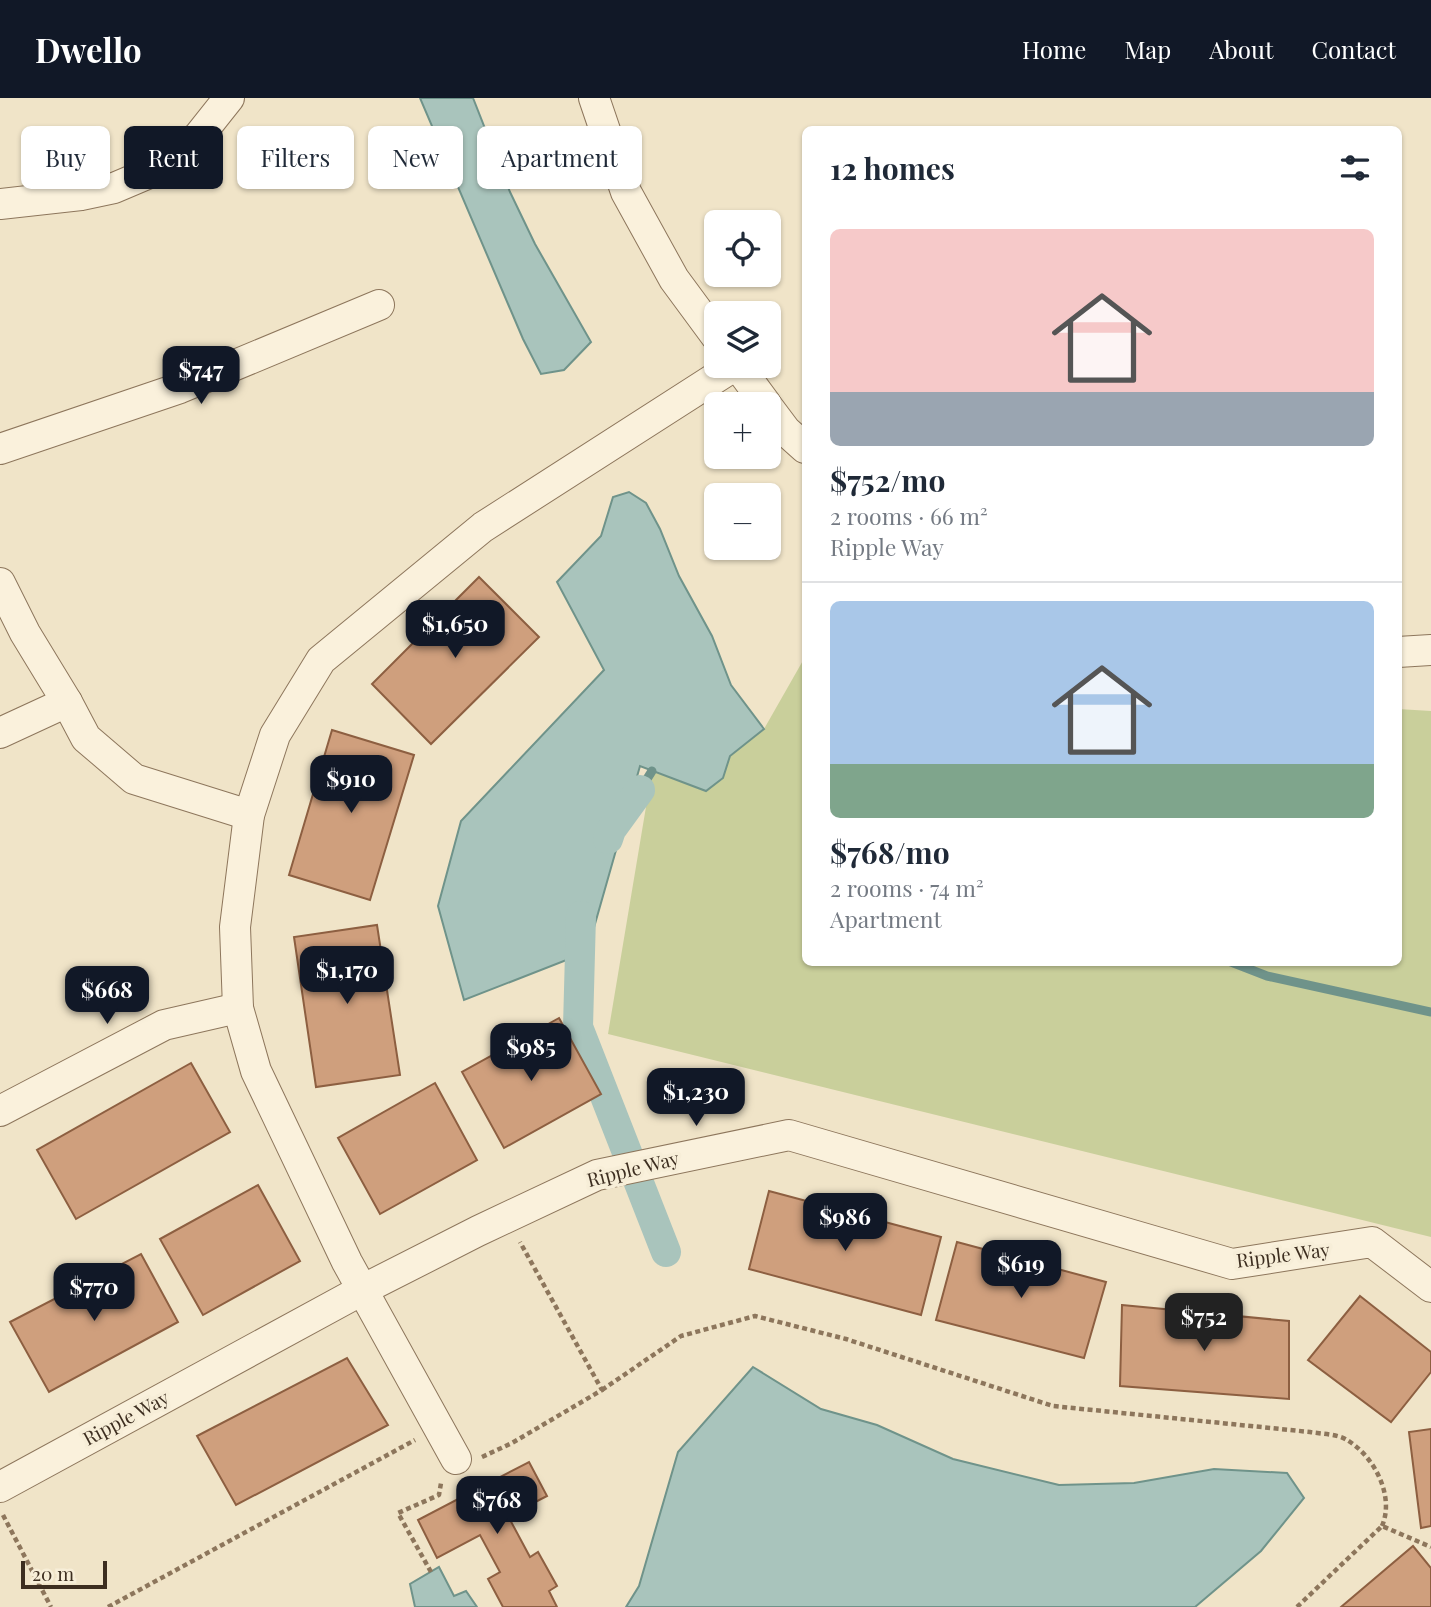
<!DOCTYPE html>
<html lang="en">
<head>
<meta charset="utf-8">
<style>
	body { margin:0; font-family:"Playfair Display",serif; background:#f6f6f7; color:#1f2937; height:100vh; display:flex; flex-direction:column; font-size:26px; white-space:nowrap }
	* { box-sizing:border-box; margin:0 }
	p { font-size:23px; color:#747a83 }
	.icon { flex:none; width:38px; height:38px; fill:none; stroke:currentColor; stroke-width:2; stroke-linecap:round; stroke-linejoin:round }
	.map { position:relative; flex:1; overflow:hidden }
	.sheet { position:absolute; left:802px; top:28px; width:600px; height:840px; display:flex; flex-direction:column; background:#fff; border-radius:10px; box-shadow:0 2px 5px #0004 }
	.sheet>* { flex:none }
	.top-card { position:absolute; left:21px; top:28px; width:665px; height:63px; display:flex; gap:14px }
	.controls { position:absolute; left:704px; top:112px; display:grid; gap:14px }
	.controls a { display:grid; place-items:center; width:77px; height:77px; border-radius:10px; background:#fff; box-shadow:0 2px 5px #0004; font-size:35px }
	.scale { position:absolute; left:21px; bottom:18px; width:86px; box-sizing:border-box; padding-left:7px; border:4px solid #3d2e20; border-top:0; font-size:19px; line-height:24px; white-space:nowrap; color:#3d2e20; -webkit-text-stroke:5px #f7eed8; paint-order:stroke }
	.price { position:absolute; translate:-50% -60px; padding:0 16px; border-radius:14px; background:#111827; color:#fff; font-size:23px; line-height:46px; filter:drop-shadow(0 2px 4px #0008) }
	.price::after { content:''; position:absolute; left:50%; top:42px; width:21px; height:16px; margin-left:-10px; background:inherit; clip-path:polygon(0 0,100% 0,50% 100%) }
	.price.selected { background:#222; color:#fff }
	ul { padding:0; list-style:none }
	li { display:grid; align-content:center; gap:14px; height:371px; padding:0 28px }
	li+li { border-top:2px solid #e0e1e3 }
	li span { display:grid; place-items:center; height:217px; border-radius:10px; color:#555 }
	li>.icon { margin-inline-start:auto }
	span .icon { width:126px; height:126px; fill:#fffc; stroke-width:1 }
	li b { font-size:30px }
	h2 { display:flex; justify-content:space-between; align-items:center; height:84px; padding:0 28px; font-size:30px }
	.chip { padding:0 24px; border-radius:10px; background:#fff; box-shadow:0 2px 5px #0004; font-size:24px; line-height:63px }
	.chip.selected { background:#111827; color:#fff }
	header { display:flex; align-items:center; gap:42px; box-sizing:border-box; height:98px; padding:0 35px; background:#111827; color:#fff }
	header strong { font-size:33px }
	nav { display:flex; gap:38px; margin-inline-start:auto; font-size:24px }
	.map>svg:first-child { display:block }
	.green { fill:#c9cf9b }
	.water { fill:#a9c4bc; stroke:#6f938a; stroke-width:2 }
	.lines { fill:none; stroke-linecap:round; stroke-linejoin:round }
	.stream { stroke:#6f938a; stroke-width:9 }
	.canal { stroke:#a9c4bc; stroke-width:30 }
	.building { fill:#cf9f7d; stroke:#8d5f41; stroke-width:2 }
	.minor-casing { stroke:#8d765c; stroke-width:32 }
	.path { stroke:#8d765c; stroke-width:4.5; stroke-dasharray:5 3.5; stroke-linecap:butt }
	.minor { stroke:#faf1dc; stroke-width:30 }
	.labels { text-anchor:middle; stroke-width:7; stroke-linejoin:round; paint-order:stroke }
	.street-label { font-size:19px; fill:#3d2e20; stroke:#f7eed8 }
</style>
</head>
<body>
<header>
<strong>Dwello</strong>
<nav><a>Home</a><a>Map</a><a>About</a><a>Contact</a></nav>
</header>
<div class="map">
<svg width="1431" height="1509" viewBox="0 0 1431 1509">
	<rect width="100%" height="100%" fill="#f0e4c8"/>
	<path class="green" d="M805,559V864H1398V611L1431,613V1139L608,936L652,673L706,693L723,680L730,658L764,631Z"/>
	<g class="water">
		<path d="M420,0H473L510,94L535,146L591,244L564,272L541,276L523,241Z"/>
		<path d="M629,394L646,405L660,431L679,478L712,538L731,587L764,631L730,658L723,680L706,693L640,668L587,854L464,902L438,808L461,723L604,572L557,484L601,438L613,399Z"/>
		<path d="M753,1269L821,1311L877,1327L953,1361L1059,1387L1134,1385L1214,1371L1287,1375L1304,1400L1261,1453L1195,1509H626L639,1488L678,1354Z"/>
		<path d="M439,1469L454,1498L466,1493L477,1509H415L410,1486Z"/>
	</g>
	<g class="lines">
		<g class="stream">
			<path d="M640,692L652,673"/>
			<path d="M1231,864L1267,878L1431,914"/>
		</g>
		<g class="canal">
			<path d="M608,741L611,732L640,692"/>
			<path d="M581,818L578,929L666,1154"/>
		</g>
	</g>
	<g class="building">
		<path d="M479,479L539,539L431,646L372,586Z"/>
		<path d="M332,632L414,657L370,802L289,777Z"/>
		<path d="M377,827L400,977L316,989L294,839Z"/>
		<path d="M559,920L601,996L504,1050L462,974Z"/>
		<path d="M191,965L230,1034L76,1121L37,1052Z"/>
		<path d="M435,985L477,1062L380,1116L338,1040Z"/>
		<path d="M258,1087L300,1163L203,1217L160,1141Z"/>
		<path d="M769,1093L941,1139L921,1217L749,1171Z"/>
		<path d="M957,1144L1106,1184L1084,1260L936,1222Z"/>
		<path d="M141,1156L178,1224L49,1294L10,1224Z"/>
		<path d="M1360,1198L1431,1254V1274L1391,1324L1308,1262Z"/>
		<path d="M1122,1207L1289,1223V1301L1120,1288Z"/>
		<path d="M347,1260L388,1327L236,1407L197,1338Z"/>
		<path d="M1431,1331V1428L1421,1430L1409,1334Z"/>
		<path d="M529,1364L547,1398L508,1418L530,1459L538,1454L557,1488L549,1493L557,1509H503L488,1481L500,1474L480,1437L437,1460L418,1422Z"/>
		<path d="M1413,1448L1431,1470V1509H1341Z"/>
	</g>
	<g class="lines">
		<defs>
			<g id="minor">
				<path d="M594,0L626,94L674,181L716,238"/>
				<path d="M0,106L81,97L114,90L147,76L198,39L229,0"/>
				<path d="M738,268L766,306"/>
				<path d="M768,309L786,333L805,350"/>
				<path d="M0,351L180,290L379,207"/>
				<path d="M0,485L25,535L67,604L86,640L134,681L249,717"/>
				<path d="M1398,554L1431,552"/>
				<path d="M0,635L67,604"/>
				<path d="M0,1013L164,927L238,910"/>
				<path d="M456,1361L347,1164L256,973L238,910L235,829L249,717L275,637L321,562L483,429L734,268"/>
				<path d="M0,1389L362,1192L478,1133L597,1077L789,1037L1232,1166L1372,1144L1431,1189"/>
			</g>
		</defs>
		<use href="#minor" class="minor-casing"/>
		<g class="path">
			<path d="M602,1292L681,1238L755,1218L846,1241L1053,1308L1310,1334C1321,1336 1338,1336 1347,1342C1374,1358 1395,1398 1382,1428"/>
			<path d="M482,1359L512,1345L602,1292L520,1144"/>
			<path d="M3,1417L51,1509"/>
			<path d="M431,1474L398,1415L439,1397L441,1385"/>
			<path d="M108,1509L415,1342"/>
			<path d="M1297,1509L1382,1428L1431,1449"/>
		</g>
		<use href="#minor" class="minor"/>
	</g>
	<g class="labels">
		<g class="street-label">
			<text transform="translate(633 1071) rotate(-14)" y="7">Ripple Way</text>
			<text transform="translate(1283 1157) rotate(-7)" y="7">Ripple Way</text>
			<text transform="translate(126 1320) rotate(-28)" y="7">Ripple Way</text>
		</g>
	</g>
</svg>
<div class="controls">
<a><svg class="icon" aria-label="locate" viewBox="0 0 24 24"><circle cx="12" cy="12" r="6"/><path d="M12 2v4M12 18v4M2 12h4M18 12h4"/></svg></a>
<a><svg class="icon" aria-label="layers" viewBox="0 0 24 24"><path d="M12 4l9 5-9 5-9-5zM3 14l9 5 9-5"/></svg></a>
<a>+</a>
<a>−</a>
</div>
<div class="scale">20 m</div>
<b class="price" style="left:201px;top:308px">$747</b>
<b class="price" style="left:455px;top:562px">$1,650</b>
<b class="price" style="left:351px;top:717px">$910</b>
<b class="price" style="left:347px;top:908px">$1,170</b>
<b class="price" style="left:107px;top:928px">$668</b>
<b class="price" style="left:531px;top:985px">$985</b>
<b class="price" style="left:696px;top:1030px">$1,230</b>
<b class="price" style="left:845px;top:1155px">$986</b>
<b class="price" style="left:1021px;top:1202px">$619</b>
<b class="price" style="left:94px;top:1225px">$770</b>
<b class="price selected" style="left:1204px;top:1255px">$752</b>
<b class="price" style="left:497px;top:1438px">$768</b>
<div class="top-card">
<a class="chip">Buy</a>
<a class="chip selected">Rent</a>
<a class="chip">Filters</a>
<a class="chip">New</a>
<a class="chip">Apartment</a>
</div>
<section class="sheet">
<h2>12 homes<svg class="icon" aria-label="filters" viewBox="0 0 24 24"><path d="M4 7h16M4 17h16"/><circle cx="9" cy="7" r="2"/><circle cx="15" cy="17" r="2"/></svg></h2>
<ul>
<li><span style="background:linear-gradient(#f6c9c9 75%,#9aa5b1 0)"><svg class="icon" aria-label="home" viewBox="0 0 24 24"><path d="M3 11l9-7 9 7M6 9v11h12V9"/></svg></span><div><b>$752/mo</b><p>2 rooms · 66 m²</p><p>Ripple Way</p></div></li>
<li><span style="background:linear-gradient(#a9c7e8 75%,#7fa58c 0)"><svg class="icon" aria-label="home" viewBox="0 0 24 24"><path d="M3 11l9-7 9 7M6 9v11h12V9"/></svg></span><div><b>$768/mo</b><p>2 rooms · 74 m²</p><p>Apartment</p></div></li>
</ul>
</section>
</div>
</body>
</html>
